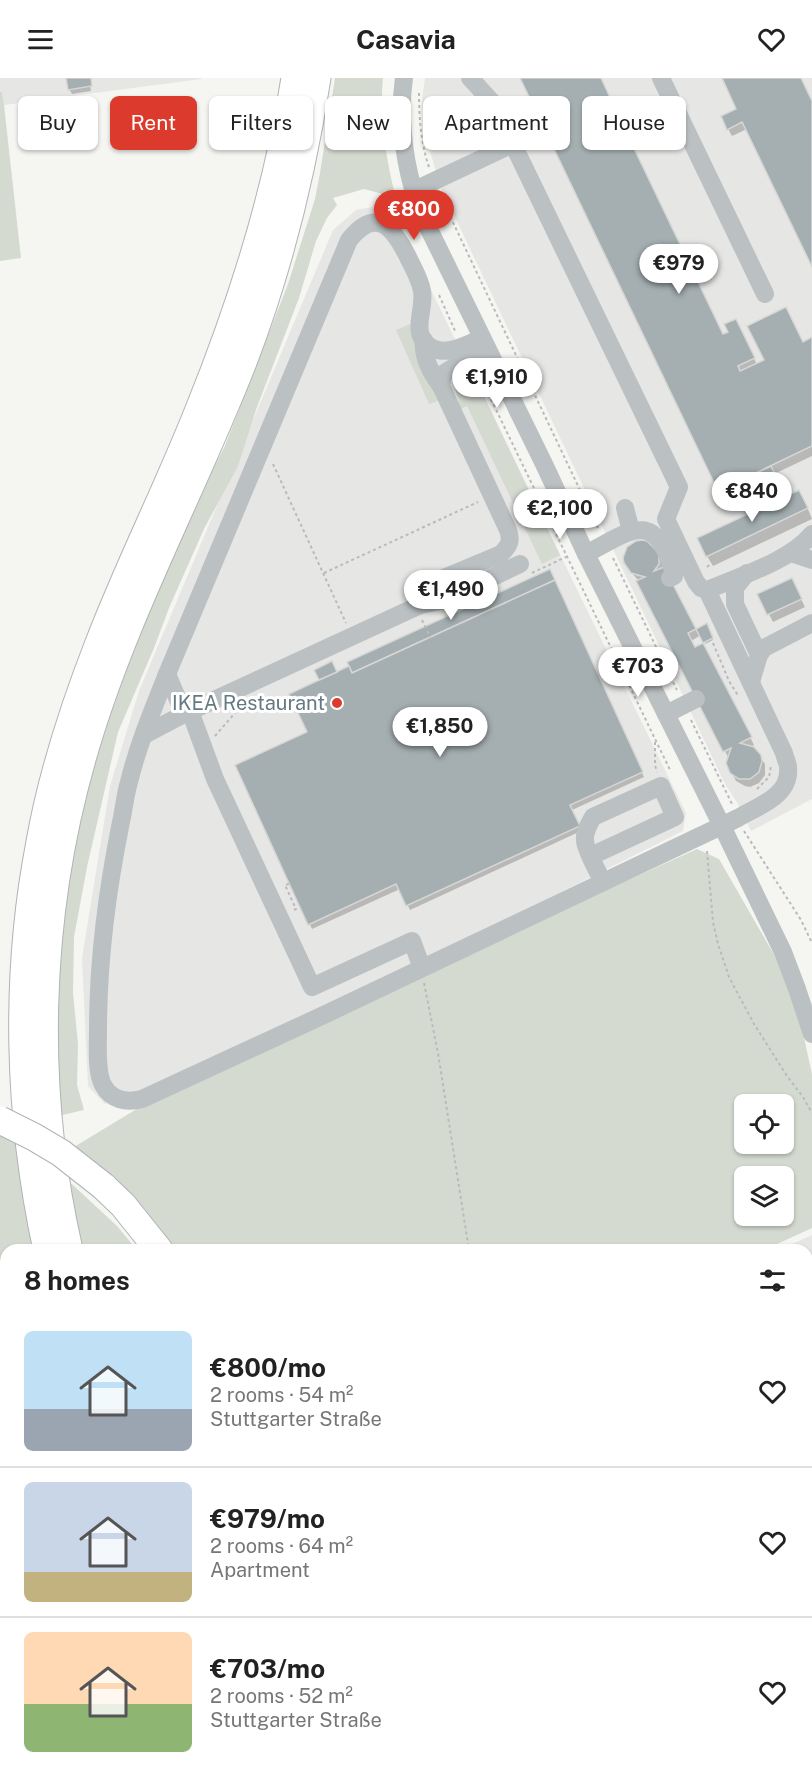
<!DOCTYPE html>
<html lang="en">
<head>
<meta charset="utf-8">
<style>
	body { margin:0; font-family:"Public Sans",sans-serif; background:#f6f6f6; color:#222; height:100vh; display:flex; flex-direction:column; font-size:22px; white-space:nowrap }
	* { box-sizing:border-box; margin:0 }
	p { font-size:20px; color:#767676 }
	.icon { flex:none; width:33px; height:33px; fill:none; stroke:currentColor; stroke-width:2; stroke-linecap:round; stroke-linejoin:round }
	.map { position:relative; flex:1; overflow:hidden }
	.sheet { position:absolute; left:0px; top:1166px; width:813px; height:536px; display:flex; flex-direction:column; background:#fff; border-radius:18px 18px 0 0; box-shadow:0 2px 4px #0004 }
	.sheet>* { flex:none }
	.hud { position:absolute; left:18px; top:18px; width:777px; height:54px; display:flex; gap:12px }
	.tools { position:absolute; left:734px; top:1016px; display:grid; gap:12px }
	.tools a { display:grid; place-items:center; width:60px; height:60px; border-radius:9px; background:#fff; box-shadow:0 2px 4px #0004; font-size:30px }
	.price { position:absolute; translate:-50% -51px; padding:0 14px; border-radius:21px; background:#fff; color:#222; font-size:20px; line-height:39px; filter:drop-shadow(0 2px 3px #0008) }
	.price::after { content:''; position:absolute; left:50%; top:36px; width:18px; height:14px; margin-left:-9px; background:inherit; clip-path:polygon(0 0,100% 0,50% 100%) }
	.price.current { background:#db3a2c; color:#fff }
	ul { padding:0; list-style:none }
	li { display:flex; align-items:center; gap:18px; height:150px; padding:0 24px }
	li+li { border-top:2px solid #e0e0e0 }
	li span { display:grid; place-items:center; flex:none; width:168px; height:120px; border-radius:9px; color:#555 }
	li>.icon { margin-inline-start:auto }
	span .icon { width:72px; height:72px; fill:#fffc; stroke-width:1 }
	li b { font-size:26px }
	h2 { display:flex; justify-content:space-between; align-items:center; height:72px; padding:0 24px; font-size:26px }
	.pill { padding:0 21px; border-radius:9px; background:#fff; box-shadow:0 2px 4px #0004; font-size:21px; line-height:54px }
	.pill.current { background:#db3a2c; color:#fff }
	header { display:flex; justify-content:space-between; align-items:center; height:78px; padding:0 24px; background:#fff; font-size:27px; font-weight:700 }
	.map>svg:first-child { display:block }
	.built { fill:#e6e6e5 }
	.green { fill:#d5dad1; fill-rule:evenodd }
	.shadow { fill:#0003; fill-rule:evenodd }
	.building { fill:#a5afb2; stroke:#d6d6d4; stroke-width:1.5 }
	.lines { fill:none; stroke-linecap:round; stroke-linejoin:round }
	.highway-casing { stroke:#afb4b6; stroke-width:29 }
	.path { stroke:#b8bbbd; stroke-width:2; stroke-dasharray:3 3; stroke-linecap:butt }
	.minor { stroke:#bbc1c3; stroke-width:18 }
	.highway { stroke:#fff; stroke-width:27 }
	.highway-bridge-casing { stroke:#afb4b6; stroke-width:29; stroke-linecap:butt }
	.highway-bridge { stroke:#fff; stroke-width:27 }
	.poi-dot { fill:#db3a2c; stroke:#fff; stroke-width:2 }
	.labels { text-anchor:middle; stroke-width:6; stroke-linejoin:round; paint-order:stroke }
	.poi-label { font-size:20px; fill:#657981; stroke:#fff; text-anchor:end }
</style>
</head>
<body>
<header><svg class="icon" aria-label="menu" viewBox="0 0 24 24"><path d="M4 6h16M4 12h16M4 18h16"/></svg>Casavia<svg class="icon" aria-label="heart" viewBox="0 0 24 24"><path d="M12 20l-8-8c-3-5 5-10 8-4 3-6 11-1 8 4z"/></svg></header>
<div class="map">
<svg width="812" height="1700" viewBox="0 0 812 1700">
	<rect width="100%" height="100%" fill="#f5f5f2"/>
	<g class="built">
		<path d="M0,0H201V1L4,27L2,14H0Z"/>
		<path d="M425,0H812V721L751,753L738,726L725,706L441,110L425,57L422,22Z"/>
		<path d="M373,129L396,140L686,735L683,753L435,877L134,1015L105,1026L88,1008L82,880L110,708L139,613L333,152L356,132Z"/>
		<path d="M812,1157V1459L807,1463V1172H779Z"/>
		<path d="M16,1695H268L272,1700H16Z"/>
		<path d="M348,1695H756L753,1700H352Z"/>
	</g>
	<g class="green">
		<path d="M335,0H383C379,39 386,79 395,117L379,115L364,111L333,120L337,127L327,140L316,163L299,220L257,329L238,388L204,451L169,530L154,570L118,654L87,789L74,859L73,915L78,966L77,1007L84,1032L58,1038L54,897L89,683L189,435L224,370L288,206L315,121L320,95Z"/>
		<path d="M0,14H2L4,27L21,180L0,183Z"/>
		<path d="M410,246L414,263L440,322L429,326L396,252Z"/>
		<path d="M466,295L476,305L483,316L560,477L542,486L467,328L459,332L456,327L459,323L454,308L457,300Z"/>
		<path d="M697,771L719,781L780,887L799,937L812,996V1150L764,1172L170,1171L74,1069L140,1029L333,935ZM744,1026H783V1065H744ZM744,1098H783V1137H744Z"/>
		<path d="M0,1055L17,1063L36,1171L6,1172V1266L0,1260Z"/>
		<path d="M61,1096L117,1148L136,1171H79Z"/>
		<path d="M0,1289L6,1296V1350L0,1342Z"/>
	</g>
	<g class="shadow">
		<path d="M68,0H91H89L91,13L72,16L69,11Z"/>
		<path d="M522,0H600L614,29H635L640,41L623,49L723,258L740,250L757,287L812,261V378L774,396L785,420L805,424L812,441L713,488L707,478L748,438L737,414L723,420L719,413Z"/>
		<path d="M723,0H800L812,25V186L747,51L732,58L728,51L738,31Z"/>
		<path d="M655,471L696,552L706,547L713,562L703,567L754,667L752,668L765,686V697L759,705L750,709L745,708L736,703L727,684L728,679L638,502L630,493ZM701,557L706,565L695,571L691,563Z"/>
		<path d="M557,508L644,699L572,732L581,753L410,832L400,811L312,851L237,688L309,655L336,596Z"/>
		<path d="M795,509L805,529L773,544L759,517Z"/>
		<path d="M41,1695H61L59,1700H49L42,1698Z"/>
		<path d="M696,1695H707L703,1700Z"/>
	</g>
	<g class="building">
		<path d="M66,0H91L92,8L68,12Z"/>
		<path d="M520,0H601L614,28L631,20L637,33L620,41L723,256L728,254L724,246L736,241L755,280L738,288L740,293L764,282L747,248L786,229L803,264L812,259V368L718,413Z"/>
		<path d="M722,0H801L812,23V189L742,44L727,52L721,38L736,31Z"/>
		<path d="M771,388L785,418L746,437L732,407Z"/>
		<path d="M799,412L808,430L706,479L697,460Z"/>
		<path d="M642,462L647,463L659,475V486L654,493L664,489L696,551L688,555L695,569L703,565L752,659L740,665L754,669L761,677L762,683L759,694L750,701H739L730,695L726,685L731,670L723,674L636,503L645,499L631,495L624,485L623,480L627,469L636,463Z"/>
		<path d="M550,491L555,502L352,595L347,584Z"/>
		<path d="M792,500L802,521L767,537L757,516Z"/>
		<path d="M555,502L643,694L570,727L580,748L406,828L396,806L308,847L235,687L307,654L289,616L349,588L352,595Z"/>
		<path d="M707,545L713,560L703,565L696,551Z"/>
		<path d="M332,583L337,594L319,602L314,592Z"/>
		<path d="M529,1695H652L656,1700H522Z"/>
		<path d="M652,1695H671L667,1700H656Z"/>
	</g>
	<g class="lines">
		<defs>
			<g id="highway">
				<path d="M103,1108L123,1127L159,1172"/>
				<path d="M47,1172C18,1038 14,898 40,764C52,696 74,629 99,565C129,487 167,412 198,334C242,226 277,116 295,0"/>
				<path d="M69,1172C32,1011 37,839 82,681C121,543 191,417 243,284C278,193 302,96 317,0"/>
				<path d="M0,1274L6,1282"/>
				<path d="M305,1695L308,1700"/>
				<path d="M331,1695L334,1700"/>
			</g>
		</defs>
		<use href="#highway" class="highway-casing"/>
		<g class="path">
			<path d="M419,15C419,40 421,66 429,89"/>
			<path d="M440,117L598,450"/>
			<path d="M439,217L456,255"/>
			<path d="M476,295L488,315L671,694"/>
			<path d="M273,386L346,545"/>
			<path d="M613,480L677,612"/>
			<path d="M707,489L722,476L779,448L778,445"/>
			<path d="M324,495L478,424"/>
			<path d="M532,495L568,478"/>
			<path d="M422,542L430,559"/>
			<path d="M713,565L729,603L739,619"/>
			<path d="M691,642L732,726"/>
			<path d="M215,658L241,628"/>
			<path d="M655,664V687L657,694"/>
			<path d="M757,711L769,699L771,688"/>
			<path d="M744,753L801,842L812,865"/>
			<path d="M707,773L713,844L718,866L729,899L754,946L787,998L803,1019L812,1035"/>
			<path d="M289,806L285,807L296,831L294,832"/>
			<path d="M424,905L438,975L469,1172"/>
			<path d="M0,1334L6,1342"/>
			<path d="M807,1643L812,1638"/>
			<path d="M0,1679L6,1677"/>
			<path d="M673,1695L678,1700"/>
			<path d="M21,1700L22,1695"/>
			<path d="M758,1700L762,1695"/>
		</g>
		<g class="minor">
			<path d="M404,0C399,35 403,76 413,111C416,122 422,134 426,145L544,386L586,476L722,748L783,874L797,911L812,956"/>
			<path d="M470,0L493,25L679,409L666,441L696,504L701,510L707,512C740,498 790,483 812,456"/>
			<path d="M661,0L765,216"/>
			<path d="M413,113L513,66"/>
			<path d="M482,260C465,268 438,283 423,262C414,249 425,228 422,213C420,201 413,190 408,179C393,149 376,128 349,162L167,596C153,631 138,667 129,704C125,717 124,731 121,744C107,813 98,882 98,952C98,967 96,994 103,1007C111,1022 126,1025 142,1021L328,935L738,740C758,728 791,718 788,689C788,685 785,680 784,675L707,512"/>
			<path d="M441,308L443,296L459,286L488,273"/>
			<path d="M625,430L631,453"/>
			<path d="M791,475L812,482"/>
			<path d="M586,476C632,452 654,430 674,495V498L670,500"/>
			<path d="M747,495L735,510V526L759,577"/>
			<path d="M420,527L445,522L520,486"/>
			<path d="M167,596L184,636"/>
			<path d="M751,604L759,577L764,570L812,545"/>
			<path d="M190,633L215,701L312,909L412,863L422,890"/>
			<path d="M666,636L696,621"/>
			<path d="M144,657L184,636L418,528C431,520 435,508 446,499L501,476C509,468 512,463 508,452L441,308C431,295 422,279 424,262"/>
			<path d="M591,778L675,739L661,708L593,739C589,746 584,754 585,763C586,773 598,794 603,804"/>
			<path d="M807,1222L812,1233"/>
			<path d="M807,1279L812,1276"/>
			<path d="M807,1311L812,1317"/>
			<path d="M807,1431L812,1436"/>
			<path d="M807,1451L812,1447"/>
			<path d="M807,1672L812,1667"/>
			<path d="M398,1695C411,1700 424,1699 437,1695"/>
			<path d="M487,1700L495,1695"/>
			<path d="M721,1700L725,1695"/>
			<path d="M783,1700L787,1695"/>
		</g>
		<use href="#highway" class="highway"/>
		<defs>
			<path id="highway-bridge" d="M0,1042L34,1059L61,1075L103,1108"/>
		</defs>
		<use href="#highway-bridge" class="highway-bridge-casing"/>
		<use href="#highway-bridge" class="highway-bridge"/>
	</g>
	<circle class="poi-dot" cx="337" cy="625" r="6"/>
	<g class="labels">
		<g class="poi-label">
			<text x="325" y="632">IKEA Restaurant</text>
		</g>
	</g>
</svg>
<div class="tools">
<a><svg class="icon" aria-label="locate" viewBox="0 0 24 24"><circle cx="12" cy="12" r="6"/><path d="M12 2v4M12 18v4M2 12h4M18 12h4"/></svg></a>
<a><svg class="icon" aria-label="layers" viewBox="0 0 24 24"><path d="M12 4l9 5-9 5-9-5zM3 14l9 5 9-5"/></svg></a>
</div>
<b class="price current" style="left:414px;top:163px">€800</b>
<b class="price" style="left:679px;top:217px">€979</b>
<b class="price" style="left:497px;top:331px">€1,910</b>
<b class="price" style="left:752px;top:445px">€840</b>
<b class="price" style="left:560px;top:462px">€2,100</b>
<b class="price" style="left:451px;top:543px">€1,490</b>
<b class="price" style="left:638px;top:620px">€703</b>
<b class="price" style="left:440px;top:680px">€1,850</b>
<div class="hud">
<a class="pill">Buy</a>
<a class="pill current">Rent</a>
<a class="pill">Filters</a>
<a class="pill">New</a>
<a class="pill">Apartment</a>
<a class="pill">House</a>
</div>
<section class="sheet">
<h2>8 homes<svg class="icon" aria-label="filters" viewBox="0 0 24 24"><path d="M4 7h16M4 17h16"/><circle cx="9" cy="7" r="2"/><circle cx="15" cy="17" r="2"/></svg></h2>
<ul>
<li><span style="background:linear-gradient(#bfe0f5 65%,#9aa5b1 0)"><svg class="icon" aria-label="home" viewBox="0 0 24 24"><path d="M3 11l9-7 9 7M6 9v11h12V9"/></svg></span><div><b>€800/mo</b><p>2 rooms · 54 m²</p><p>Stuttgarter Straße</p></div><svg class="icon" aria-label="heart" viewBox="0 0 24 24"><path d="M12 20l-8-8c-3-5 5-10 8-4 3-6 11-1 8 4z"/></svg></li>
<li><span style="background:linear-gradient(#c9d6e8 75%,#c2b280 0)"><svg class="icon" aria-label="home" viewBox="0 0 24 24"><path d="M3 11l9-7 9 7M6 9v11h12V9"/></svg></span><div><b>€979/mo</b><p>2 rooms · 64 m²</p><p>Apartment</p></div><svg class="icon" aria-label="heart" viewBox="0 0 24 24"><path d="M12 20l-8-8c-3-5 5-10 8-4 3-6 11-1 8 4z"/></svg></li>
<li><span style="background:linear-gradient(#ffd9b3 60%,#8fb573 0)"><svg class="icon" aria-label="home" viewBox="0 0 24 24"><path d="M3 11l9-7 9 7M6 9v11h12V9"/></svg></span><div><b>€703/mo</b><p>2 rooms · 52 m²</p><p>Stuttgarter Straße</p></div><svg class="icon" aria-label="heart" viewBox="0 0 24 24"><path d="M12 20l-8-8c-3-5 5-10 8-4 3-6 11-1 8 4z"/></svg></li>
</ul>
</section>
</div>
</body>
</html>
